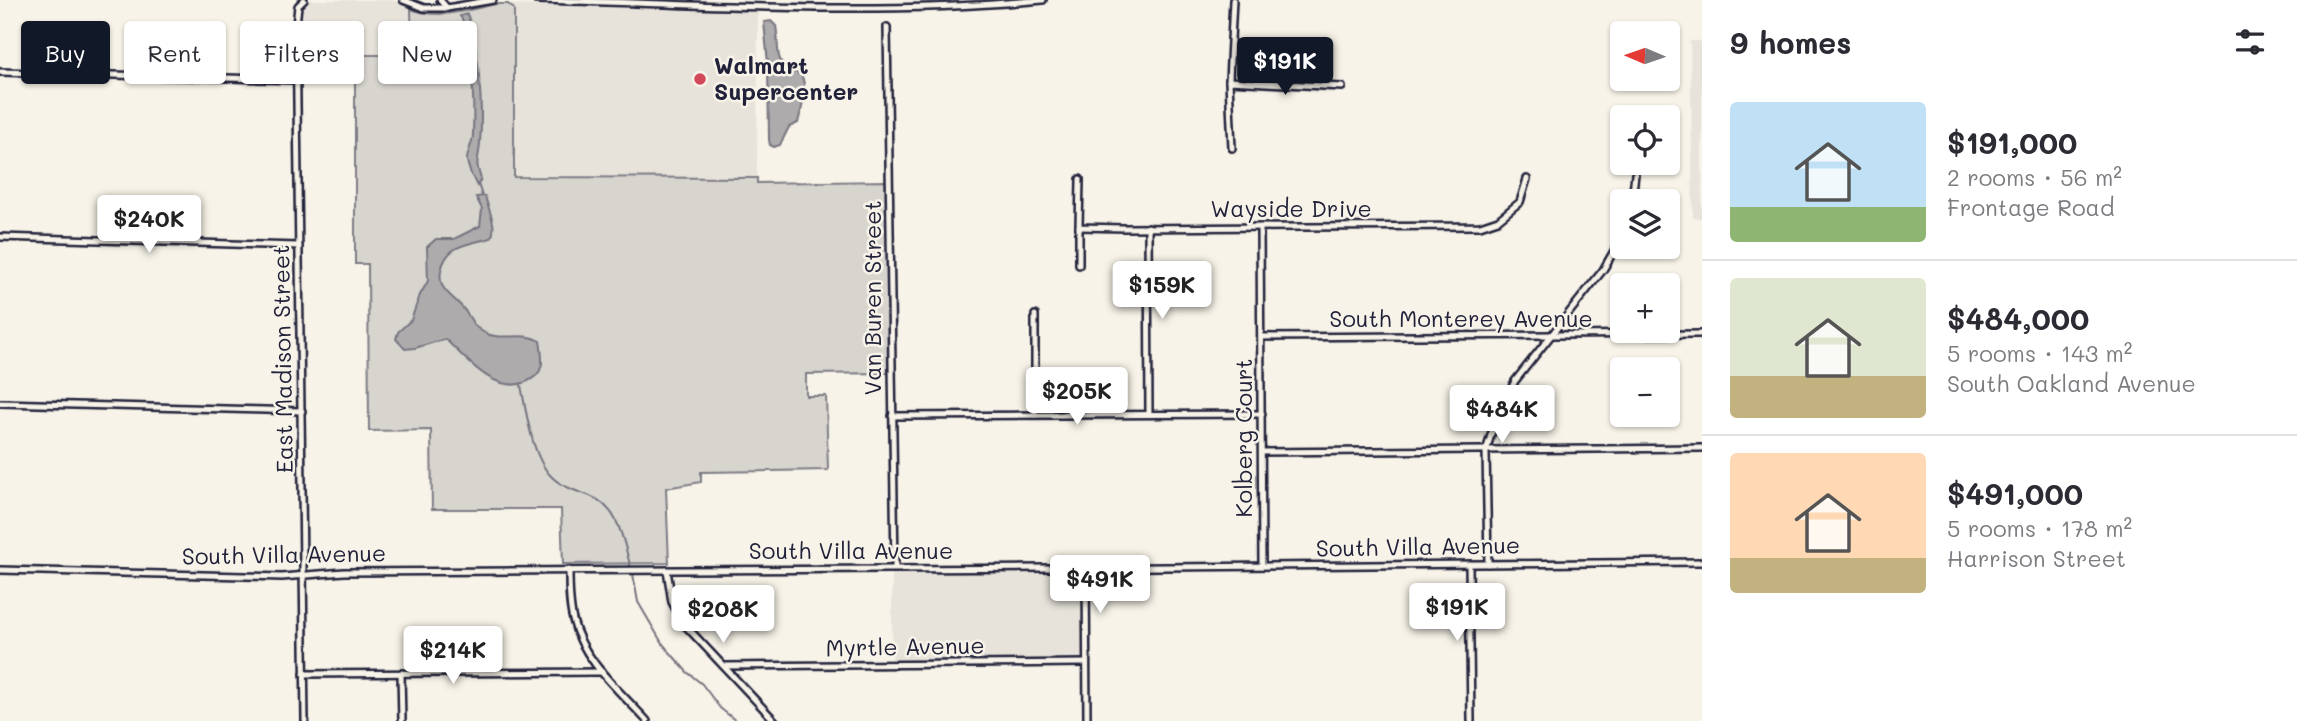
<!DOCTYPE html>
<html lang="en">
<head>
<meta charset="utf-8">
<style>
	body { margin:0; font-family:Mali,sans-serif; background:#f7f7f7; color:#2b2b33; height:100vh; display:flex; flex-direction:column; font-size:26px; white-space:nowrap }
	* { box-sizing:border-box; margin:0 }
	p { font-size:23px; color:#7c7c81 }
	.icon { flex:none; width:38px; height:38px; fill:none; stroke:currentColor; stroke-width:2; stroke-linecap:round; stroke-linejoin:round }
	.map { position:relative; flex:1; overflow:hidden }
	.sheet { display:flex; flex-direction:column; background:#fff; width:595px }
	.sheet>* { flex:none }
	.banner { position:absolute; left:21px; top:21px; width:665px; height:63px; display:flex; gap:14px }
	.needle { width:46px; rotate:272deg }
	.buttons { position:absolute; left:1610px; top:21px; display:grid; gap:14px }
	.buttons a { display:grid; place-items:center; width:70px; height:70px; border-radius:7px; background:#fff; box-shadow:0 2px 5px #0004; font-size:35px }
	.price { position:absolute; translate:-50% -60px; padding:0 16px; border-radius:7px; background:#fff; color:#222; font-size:23px; line-height:46px; filter:drop-shadow(0 2px 4px #0008) }
	.price::after { content:''; position:absolute; left:50%; top:42px; width:21px; height:16px; margin-left:-10px; background:inherit; clip-path:polygon(0 0,100% 0,50% 100%) }
	.price.selected { background:#111827; color:#fff }
	ul { padding:0; list-style:none }
	li { display:flex; align-items:center; gap:21px; height:175px; padding:0 28px }
	li+li { border-top:2px solid #e1e1e2 }
	li span { display:grid; place-items:center; flex:none; width:196px; height:140px; border-radius:7px; color:#555 }
	li>.icon { margin-inline-start:auto }
	span .icon { width:84px; height:84px; fill:#fffc; stroke-width:1 }
	li b { font-size:30px }
	h2 { display:flex; justify-content:space-between; align-items:center; height:84px; padding:0 28px; font-size:30px }
	.chip { padding:0 24px; border-radius:7px; background:#fff; box-shadow:0 2px 5px #0004; font-size:24px; line-height:63px }
	.chip.selected { background:#111827; color:#fff }
	main { display:flex; flex:1; min-height:0 }
	.map>svg:first-child { display:block }
	.built { fill:#e7e3db }
	.green { fill:#d8d5cf; stroke:#7d7c85; stroke-width:2 }
	.water { fill:#aeabad; stroke:#76747f; stroke-width:2 }
	.lines { fill:none; stroke-linecap:round; stroke-linejoin:round }
	.stream { stroke:#76747f; stroke-width:2 }
	.minor-casing { stroke:#22223b; stroke-width:10 }
	.minor { stroke:#f7f3e8; stroke-width:5 }
	.poi-dot { fill:#d1495b; stroke:#f7f3e8; stroke-width:2.5 }
	.labels { text-anchor:middle; stroke-width:5; stroke-linejoin:round; paint-order:stroke }
	.poi-label { font-size:23px; font-weight:bold; fill:#22223b; stroke:#f7f3e8; text-anchor:start }
	.street-label { font-size:23px; fill:#22223b; stroke:#f7f3e8 }
</style>
</head>
<body>
<main>
<div class="map">
<svg width="1702" height="721" viewBox="0 0 1702 721">
	<rect width="100%" height="100%" fill="#f7f3e8"/>
	<filter id="ink" filterUnits="userSpaceOnUse"><feTurbulence type="fractalNoise" baseFrequency=".0143" numOctaves="2"/><feDisplacementMap in="SourceGraphic" scale="14" xChannelSelector="R" yChannelSelector="G"/><feConvolveMatrix kernelMatrix="1 2 1 2 8 2 1 2 1" color-interpolation-filters="sRGB"/></filter>
	<g filter="url(#ink)">
		<g class="built">
			<path d="M309,0H392L401,3L411,9L412,56H300V11L303,4Z"/>
			<path d="M511,5L758,11L757,178L513,177L514,9Z"/>
			<path d="M1690,41H1702V218H1693Z"/>
			<path d="M892,571H1085L1084,660L892,663Z"/>
		</g>
		<path class="green" d="M496,4H508L514,9V177L757,178V183L887,181L889,373L806,374V396H826L828,470L701,472V482L666,488L669,563L563,564L561,509H432L431,430L369,431L368,264H355V55H412L411,9C439,20 469,10 496,4Z"/>
		<g class="water">
			<path d="M467,14C479,43 483,110 480,143C479,162 474,158 481,179L477,186C473,178 468,170 467,160C467,152 473,143 473,134C474,110 473,33 460,16Z"/>
			<path d="M771,21L776,26C781,54 770,62 801,75C809,89 801,109 798,123L789,127L780,145L774,147L770,145L769,140L768,64L764,22Z"/>
			<path d="M485,196C488,209 498,226 491,238C469,244 446,244 441,271C440,277 440,282 443,287C448,295 456,300 462,307C473,319 471,327 487,334C505,341 522,331 540,341C543,360 546,374 526,382C494,395 465,357 445,339L415,348L405,349L396,339L398,332L411,320L420,295L428,281L427,247L436,239H454L480,226L482,209L476,197Z"/>
		</g>
		<g class="lines">
			<g class="stream">
				<path d="M478,184L482,196"/>
				<path d="M521,385C526,411 532,458 552,477C562,487 577,491 590,496C620,508 623,541 631,568"/>
				<path d="M633,574L638,602L662,643L687,672L702,684L720,708L736,721"/>
			</g>
			<defs>
				<g id="minor">
					<path d="M304,0L298,6L296,25L305,721"/>
					<path d="M403,0L424,8H447"/>
					<path d="M440,0L447,8L493,0"/>
					<path d="M536,0C704,4 875,16 1043,0"/>
					<path d="M887,27L895,568"/>
					<path d="M0,72L297,80"/>
					<path d="M1229,81L1342,87"/>
					<path d="M1232,148L1229,81L1233,0"/>
					<path d="M1080,179L1079,227L1124,228L1480,226L1498,220L1520,202L1527,179"/>
					<path d="M1632,201L1635,174"/>
					<path d="M1148,227L1149,414"/>
					<path d="M1260,227L1262,566"/>
					<path d="M0,237L299,246"/>
					<path d="M1079,265V227"/>
					<path d="M1035,315V415"/>
					<path d="M1261,337L1702,334"/>
					<path d="M0,403L302,411"/>
					<path d="M892,416L1262,414"/>
					<path d="M1262,452L1702,448"/>
					<path d="M1469,564L1471,721"/>
					<path d="M1488,564L1486,451L1496,419L1515,381L1603,270L1622,237"/>
					<path d="M1086,568L1087,721"/>
					<path d="M0,570L282,577L344,572L1052,568L1702,562"/>
					<path d="M569,570C569,587 569,604 573,620C583,661 620,691 647,721"/>
					<path d="M667,570L672,602L683,623L775,721"/>
					<path d="M725,666L1086,663"/>
					<path d="M401,673L402,721"/>
					<path d="M304,674L602,672"/>
				</g>
			</defs>
			<use href="#minor" class="minor-casing"/>
			<use href="#minor" class="minor"/>
		</g>
	</g>
	<circle class="poi-dot" cx="700" cy="79" r="7"/>
	<g class="labels">
		<g class="poi-label">
			<text x="714" y="74">Walmart<tspan x="714" dy="26">Supercenter</tspan></text>
		</g>
		<g class="street-label">
			<text x="1291" y="217">Wayside Drive</text>
			<text transform="translate(873 298) rotate(-90)" y="8">Van Buren Street</text>
			<text x="1461" y="327">South Monterey Avenue</text>
			<text transform="translate(283 359) rotate(-91)" y="8">East Madison Street</text>
			<text transform="translate(1244 438) rotate(-90)" y="8">Kolberg Court</text>
			<text transform="translate(1418 547) rotate(-1)" y="8">South Villa Avenue</text>
			<text x="851" y="559">South Villa Avenue</text>
			<text transform="translate(284 555) rotate(-1)" y="8">South Villa Avenue</text>
			<text transform="translate(905 647) rotate(-1)" y="8">Myrtle Avenue</text>
		</g>
	</g>
</svg>
<div class="buttons">
<a><svg class="needle" viewBox="-14 -14 28 28"><path d="M0-13l5 13h-10z" fill="#e53935"/><path d="M0 13l5-13h-10z" fill="#7c7c81"/></svg></a>
<a><svg class="icon" aria-label="locate" viewBox="0 0 24 24"><circle cx="12" cy="12" r="6"/><path d="M12 2v4M12 18v4M2 12h4M18 12h4"/></svg></a>
<a><svg class="icon" aria-label="layers" viewBox="0 0 24 24"><path d="M12 4l9 5-9 5-9-5zM3 14l9 5 9-5"/></svg></a>
<a>+</a>
<a>−</a>
</div>
<b class="price selected" style="left:1285px;top:97px">$191K</b>
<b class="price" style="left:149px;top:255px">$240K</b>
<b class="price" style="left:1162px;top:321px">$159K</b>
<b class="price" style="left:1077px;top:427px">$205K</b>
<b class="price" style="left:1502px;top:445px">$484K</b>
<b class="price" style="left:1100px;top:615px">$491K</b>
<b class="price" style="left:1457px;top:643px">$191K</b>
<b class="price" style="left:723px;top:645px">$208K</b>
<b class="price" style="left:453px;top:686px">$214K</b>
<div class="banner">
<a class="chip selected">Buy</a>
<a class="chip">Rent</a>
<a class="chip">Filters</a>
<a class="chip">New</a>
</div>
</div>
<section class="sheet">
<h2>9 homes<svg class="icon" aria-label="filters" viewBox="0 0 24 24"><path d="M4 7h16M4 17h16"/><circle cx="9" cy="7" r="2"/><circle cx="15" cy="17" r="2"/></svg></h2>
<ul>
<li><span style="background:linear-gradient(#bfe0f5 75%,#8fb573 0)"><svg class="icon" aria-label="home" viewBox="0 0 24 24"><path d="M3 11l9-7 9 7M6 9v11h12V9"/></svg></span><div><b>$191,000</b><p>2 rooms · 56 m²</p><p>Frontage Road</p></div></li>
<li><span style="background:linear-gradient(#dfe7d0 70%,#c2b280 0)"><svg class="icon" aria-label="home" viewBox="0 0 24 24"><path d="M3 11l9-7 9 7M6 9v11h12V9"/></svg></span><div><b>$484,000</b><p>5 rooms · 143 m²</p><p>South Oakland Avenue</p></div></li>
<li><span style="background:linear-gradient(#ffd9b3 75%,#c2b280 0)"><svg class="icon" aria-label="home" viewBox="0 0 24 24"><path d="M3 11l9-7 9 7M6 9v11h12V9"/></svg></span><div><b>$491,000</b><p>5 rooms · 178 m²</p><p>Harrison Street</p></div></li>
</ul>
</section>
</main>
</body>
</html>
